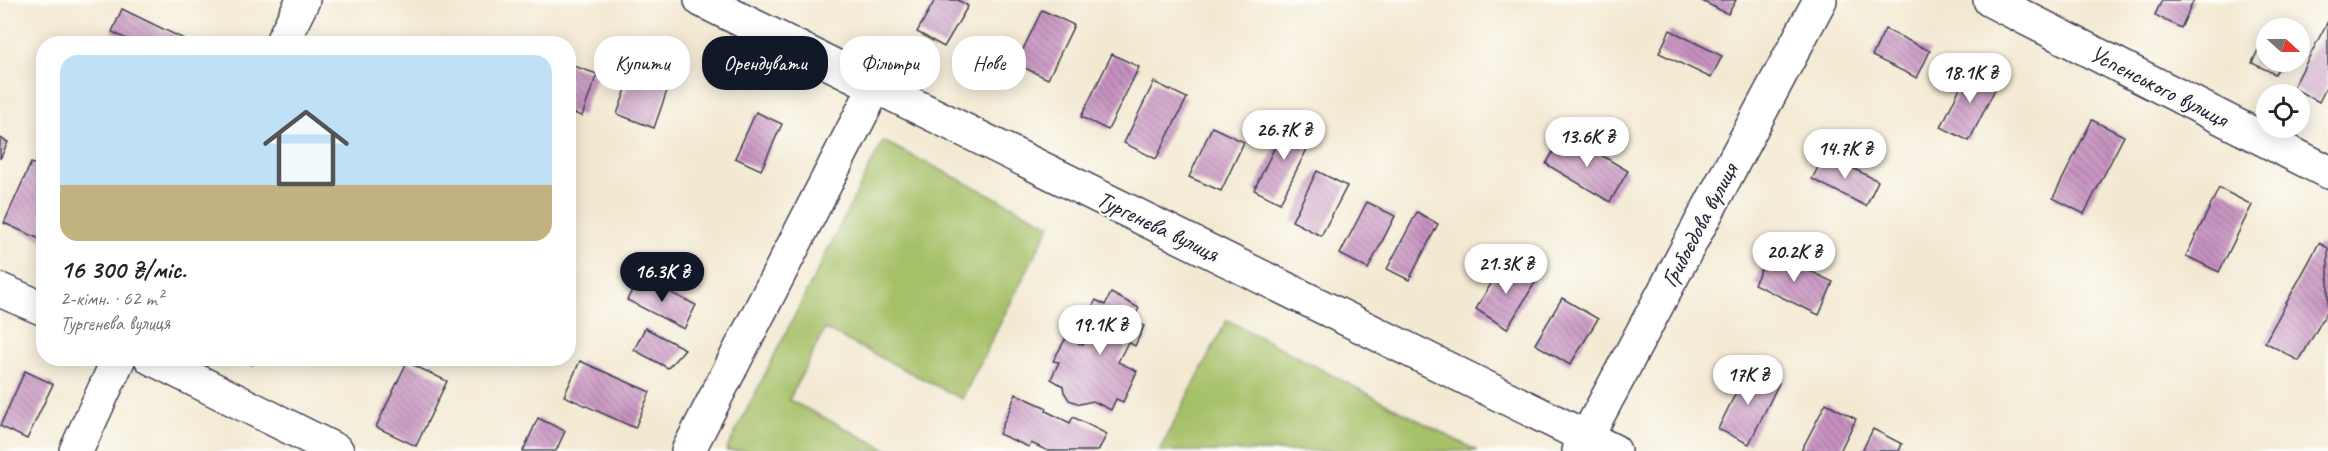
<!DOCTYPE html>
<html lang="uk">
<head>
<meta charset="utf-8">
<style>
	body { margin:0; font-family:Caveat,sans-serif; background:#f2f2f2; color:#222; height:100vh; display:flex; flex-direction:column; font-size:22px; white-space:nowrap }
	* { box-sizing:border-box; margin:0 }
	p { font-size:20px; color:#767676 }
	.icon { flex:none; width:33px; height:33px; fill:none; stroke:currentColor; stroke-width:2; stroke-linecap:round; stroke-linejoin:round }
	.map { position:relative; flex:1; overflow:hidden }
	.sheet { position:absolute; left:36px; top:36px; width:540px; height:330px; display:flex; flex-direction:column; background:#fff; border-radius:24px; box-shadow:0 3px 15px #0003 }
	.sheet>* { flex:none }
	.hud { position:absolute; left:594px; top:36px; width:570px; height:54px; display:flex; gap:12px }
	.needle { width:39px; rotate:111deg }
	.tools { position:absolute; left:2256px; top:18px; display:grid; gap:12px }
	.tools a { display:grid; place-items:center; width:54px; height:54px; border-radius:50%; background:#fff; box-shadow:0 3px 15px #0003; font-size:30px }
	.price { position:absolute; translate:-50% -51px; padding:0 14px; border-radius:21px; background:#fff; color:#222; font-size:20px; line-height:39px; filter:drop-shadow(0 2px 3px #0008) }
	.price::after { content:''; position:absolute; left:50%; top:36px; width:18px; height:14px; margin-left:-9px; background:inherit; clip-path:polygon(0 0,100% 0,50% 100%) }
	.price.on { background:#111827; color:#fff }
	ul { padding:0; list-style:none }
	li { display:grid; align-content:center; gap:12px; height:318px; padding:0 24px }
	li span { display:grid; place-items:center; height:186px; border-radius:18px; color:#555 }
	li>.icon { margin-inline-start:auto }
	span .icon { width:108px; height:108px; fill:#fffc; stroke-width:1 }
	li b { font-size:26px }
	.pill { padding:0 21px; border-radius:24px; background:#fff; box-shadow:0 3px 15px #0003; font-size:21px; line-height:54px }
	.pill.on { background:#111827; color:#fff }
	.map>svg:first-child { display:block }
	.green { fill:#a6c067; stroke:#647151; stroke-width:1.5 }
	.building { fill:url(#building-back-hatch) }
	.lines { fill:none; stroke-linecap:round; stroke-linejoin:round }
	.minor-casing { stroke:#414052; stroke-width:36 }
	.minor { stroke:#fff; stroke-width:33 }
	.labels { text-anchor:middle; stroke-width:4.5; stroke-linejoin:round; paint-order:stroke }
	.street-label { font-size:24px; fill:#22223b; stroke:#fdfcf7 }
</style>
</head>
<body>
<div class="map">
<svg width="2328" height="451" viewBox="0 0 2328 451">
	<defs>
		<pattern id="building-back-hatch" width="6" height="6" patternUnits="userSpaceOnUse" patternTransform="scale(1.5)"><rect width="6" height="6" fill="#c691bf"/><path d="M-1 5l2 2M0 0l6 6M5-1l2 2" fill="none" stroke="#a0769c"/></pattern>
	</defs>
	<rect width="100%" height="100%" fill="#fdfcf7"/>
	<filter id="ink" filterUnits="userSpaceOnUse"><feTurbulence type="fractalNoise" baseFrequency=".0167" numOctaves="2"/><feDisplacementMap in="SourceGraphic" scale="12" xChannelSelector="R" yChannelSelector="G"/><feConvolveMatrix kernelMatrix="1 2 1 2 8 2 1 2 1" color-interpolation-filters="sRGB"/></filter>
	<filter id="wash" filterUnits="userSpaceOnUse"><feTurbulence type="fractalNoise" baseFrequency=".008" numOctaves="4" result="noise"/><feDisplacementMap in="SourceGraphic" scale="24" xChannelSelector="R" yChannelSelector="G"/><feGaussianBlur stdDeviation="1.35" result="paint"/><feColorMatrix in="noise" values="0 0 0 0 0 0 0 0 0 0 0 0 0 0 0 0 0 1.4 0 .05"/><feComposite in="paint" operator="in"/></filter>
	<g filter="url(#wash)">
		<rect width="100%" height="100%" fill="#f3e9d2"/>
		<g class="green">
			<path d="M883,141L1050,225L962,399L825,329L789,400L890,451H726Z"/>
			<path d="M1227,320L1477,451H1159Z"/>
		</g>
		<g id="blocks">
			<g class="building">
				<path d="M935,0H958L968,6L944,47L917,32Z"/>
				<path d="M1700,0H1736L1728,14Z"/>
				<path d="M2162,0H2194L2181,28L2155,15Z"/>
				<path d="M122,9L184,39L181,44H137L112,32Z"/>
				<path d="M1042,10L1074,25L1048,79L1016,64Z"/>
				<path d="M2328,21V84L2319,102L2293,88Z"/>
				<path d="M2272,23L2283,28H2269Z"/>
				<path d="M1885,29L1930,51L1917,78L1872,56Z"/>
				<path d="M1670,30L1722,56L1711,78L1659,53Z"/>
				<path d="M2266,33V62H2282L2275,74L2252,63Z"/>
				<path d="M639,54L675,68L654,128L617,114Z"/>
				<path d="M1112,54L1139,67L1108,130L1081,117Z"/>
				<path d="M568,64L597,74L582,116L568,111Z"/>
				<path d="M1970,67L1999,81L1969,141L1941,127Z"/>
				<path d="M1154,82L1187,98L1156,159L1124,143Z"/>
				<path d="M756,112L782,124L761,170L735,158Z"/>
				<path d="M1288,120L1315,133L1280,203L1254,190Z"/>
				<path d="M2092,120L2124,136L2084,214L2053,198Z"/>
				<path d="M1212,127L1244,142L1221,191L1189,177Z"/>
				<path d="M1564,133L1628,171L1610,202L1546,164Z"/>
				<path d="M0,138L8,142L0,159Z"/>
				<path d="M1825,154L1878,181L1866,206L1812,179Z"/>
				<path d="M31,163L44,168V241L4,223Z"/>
				<path d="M1317,171L1347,186L1321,236L1292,221Z"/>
				<path d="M2219,188L2252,205L2219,272L2186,256Z"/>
				<path d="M1367,202L1395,216L1368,269L1340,254Z"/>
				<path d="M1417,212L1438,224L1409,280L1387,269Z"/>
				<path d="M2319,243L2328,248V310L2299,361L2265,342Z"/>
				<path d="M1770,252L1833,282L1819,315L1754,284Z"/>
				<path d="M1504,262L1536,281L1507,329L1476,309Z"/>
				<path d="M639,277L696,305L684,329L627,300Z"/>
				<path d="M1111,293L1139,308L1133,320L1144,326L1135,346L1128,342L1118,362L1137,371L1123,402L1116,399L1111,410L1093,401L1080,404L1069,400L1064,392L1063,386L1051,379L1059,362L1053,361L1066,338L1083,345L1094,322L1086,318L1096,300L1105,305Z"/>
				<path d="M1562,298L1598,319L1570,365L1535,344Z"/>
				<path d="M645,328L685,349L668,368L634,350Z"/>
				<path d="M239,358H255L252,365Z"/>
				<path d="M580,361L650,392L635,428L564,396Z"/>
				<path d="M407,362L447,381L416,446L376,427Z"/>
				<path d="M1748,368L1779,383L1749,444L1718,429Z"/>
				<path d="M25,371L53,384L27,439L0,426Z"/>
				<path d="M1016,394L1047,408L1046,411L1070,423L1073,417L1107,434L1098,451H1048L1031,443L1029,447L999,434Z"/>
				<path d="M1826,403L1856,419L1840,451H1801Z"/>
				<path d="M538,418L565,431L556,451H523Z"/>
				<path d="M1873,429L1902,444L1899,451H1862Z"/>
			</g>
		</g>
	</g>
	<g filter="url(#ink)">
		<use href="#blocks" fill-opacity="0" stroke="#414052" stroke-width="1.5"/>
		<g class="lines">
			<defs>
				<g id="minor">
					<path d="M701,0L1614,451"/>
					<path d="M1990,0L2328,172"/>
					<path d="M281,44L303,0"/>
					<path d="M0,290L44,309"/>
					<path d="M151,358L337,451"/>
					<path d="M76,451L119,358"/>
					<path d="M688,451L875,87"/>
					<path d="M1579,451L1820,0"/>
				</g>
			</defs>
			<use href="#minor" class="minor-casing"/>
			<use href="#minor" class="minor"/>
		</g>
	</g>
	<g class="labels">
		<g class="street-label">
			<text transform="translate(2159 86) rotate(27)" y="8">Успенського вулиця</text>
			<text transform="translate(1699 225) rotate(-62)" y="8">Грибоєдова вулиця</text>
			<text transform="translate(1158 226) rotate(26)" y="8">Тургенєва вулиця</text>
		</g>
	</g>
</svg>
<div class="tools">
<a><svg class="needle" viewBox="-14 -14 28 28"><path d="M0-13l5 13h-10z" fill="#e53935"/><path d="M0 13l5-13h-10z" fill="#767676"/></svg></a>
<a><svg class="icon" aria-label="locate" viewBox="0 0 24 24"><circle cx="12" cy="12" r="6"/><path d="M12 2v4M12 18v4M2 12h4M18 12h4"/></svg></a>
</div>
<b class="price" style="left:1970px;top:104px">18.1K ₴</b>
<b class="price" style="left:1284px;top:161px">26.7K ₴</b>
<b class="price" style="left:1587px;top:168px">13.6K ₴</b>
<b class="price" style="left:1845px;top:180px">14.7K ₴</b>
<b class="price" style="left:1794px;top:283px">20.2K ₴</b>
<b class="price" style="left:1506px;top:295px">21.3K ₴</b>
<b class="price on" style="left:662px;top:303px">16.3K ₴</b>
<b class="price" style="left:1100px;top:356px">19.1K ₴</b>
<b class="price" style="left:1748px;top:406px">17K ₴</b>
<div class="hud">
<a class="pill">Купити</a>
<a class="pill on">Орендувати</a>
<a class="pill">Фільтри</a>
<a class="pill">Нове</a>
</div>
<section class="sheet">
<ul>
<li><span style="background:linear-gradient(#bfe0f5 70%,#c2b280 0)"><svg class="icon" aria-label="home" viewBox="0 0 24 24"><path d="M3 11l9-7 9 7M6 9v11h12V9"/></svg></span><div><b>16 300 ₴/міс.</b><p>2-кімн. · 62 m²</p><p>Тургенєва вулиця</p></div></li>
</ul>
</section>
</div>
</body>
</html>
